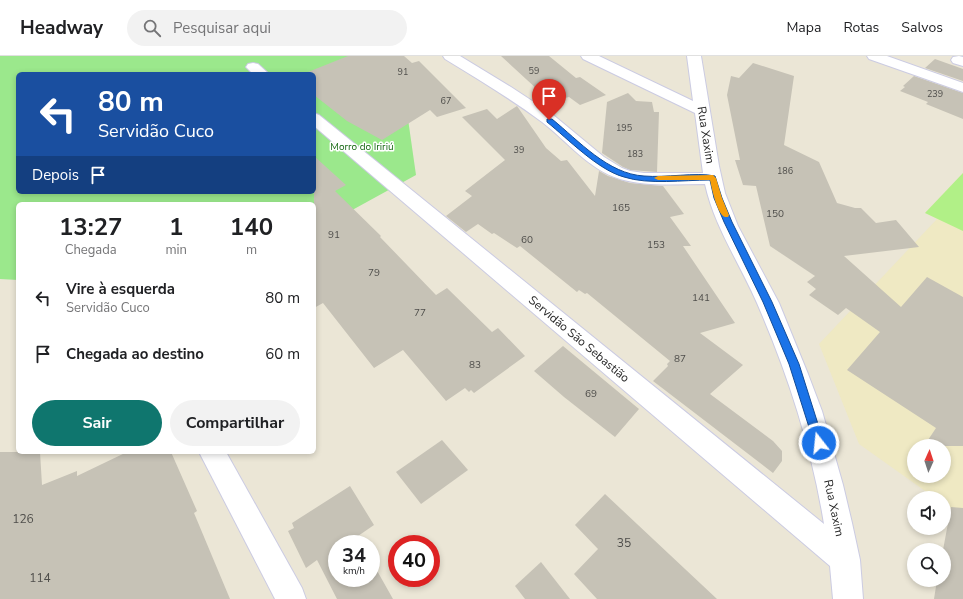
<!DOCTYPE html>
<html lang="pt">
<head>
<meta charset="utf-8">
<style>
	:root { --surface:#fff; --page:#f2f2f2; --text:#202124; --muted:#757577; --line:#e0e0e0; --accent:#0f766e }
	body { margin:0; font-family:"Nunito Sans",sans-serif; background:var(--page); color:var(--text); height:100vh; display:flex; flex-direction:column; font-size:15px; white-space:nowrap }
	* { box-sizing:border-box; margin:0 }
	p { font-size:13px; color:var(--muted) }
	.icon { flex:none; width:22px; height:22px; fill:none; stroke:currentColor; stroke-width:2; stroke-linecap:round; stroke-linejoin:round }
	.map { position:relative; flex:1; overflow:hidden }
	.panel { position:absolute; left:16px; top:146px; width:300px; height:252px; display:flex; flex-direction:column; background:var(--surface); border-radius:6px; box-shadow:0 2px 6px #0003 }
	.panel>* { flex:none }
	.guide { position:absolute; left:16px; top:16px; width:300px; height:122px; border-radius:6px; box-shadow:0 2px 6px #0003; background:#1a4fa0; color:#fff; overflow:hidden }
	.needle { width:26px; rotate:3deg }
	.controls { position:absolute; left:907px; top:383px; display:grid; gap:8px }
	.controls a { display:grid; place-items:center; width:44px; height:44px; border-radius:50%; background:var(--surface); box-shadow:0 2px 6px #0003; font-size:20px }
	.speed { position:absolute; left:328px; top:479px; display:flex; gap:8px; font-size:20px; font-weight:700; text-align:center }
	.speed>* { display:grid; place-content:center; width:52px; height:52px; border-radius:50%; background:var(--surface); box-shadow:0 2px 6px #0003; line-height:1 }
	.speed small { font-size:10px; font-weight:400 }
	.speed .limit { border:6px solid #d22; background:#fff; color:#111 }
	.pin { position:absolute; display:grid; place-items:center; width:34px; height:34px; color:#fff; margin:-41px -17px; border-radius:50% 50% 50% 0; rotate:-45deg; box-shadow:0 0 4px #0007 }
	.pin .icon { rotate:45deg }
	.me { position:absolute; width:44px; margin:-22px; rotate:344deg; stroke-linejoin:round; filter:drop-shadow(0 0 3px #0008) }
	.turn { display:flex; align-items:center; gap:14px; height:84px; padding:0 16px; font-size:18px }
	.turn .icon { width:52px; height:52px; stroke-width:2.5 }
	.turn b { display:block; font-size:28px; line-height:34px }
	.then { display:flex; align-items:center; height:38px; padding:0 16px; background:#0003; gap:8px; font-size:15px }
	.eta { display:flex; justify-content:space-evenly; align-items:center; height:68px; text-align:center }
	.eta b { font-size:24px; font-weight:700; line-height:28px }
	.action { display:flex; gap:8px; margin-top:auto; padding:8px 16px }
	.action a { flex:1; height:46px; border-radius:24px; background:var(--accent); color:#fff; font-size:16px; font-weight:700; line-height:46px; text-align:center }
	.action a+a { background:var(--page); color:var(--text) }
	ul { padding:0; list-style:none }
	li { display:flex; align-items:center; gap:12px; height:56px; padding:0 16px }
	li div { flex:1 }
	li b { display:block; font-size:15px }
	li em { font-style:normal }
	header { display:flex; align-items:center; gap:24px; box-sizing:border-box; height:56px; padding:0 20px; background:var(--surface); border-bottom:1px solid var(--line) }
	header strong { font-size:19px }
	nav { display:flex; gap:22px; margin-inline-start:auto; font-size:14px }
	.search { width:280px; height:36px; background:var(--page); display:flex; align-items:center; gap:10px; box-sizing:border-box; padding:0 14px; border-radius:22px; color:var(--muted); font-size:15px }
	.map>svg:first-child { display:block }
	.education { fill:#efe9c3; fill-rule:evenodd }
	.green { fill:#9be88c; fill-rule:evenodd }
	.pitch { fill:#b1f087 }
	.building { fill:#c6c2b6 }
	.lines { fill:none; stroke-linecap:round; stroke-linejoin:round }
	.minor-casing { stroke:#cbcbe2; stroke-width:2 }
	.minor { fill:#fff; fill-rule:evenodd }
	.route { fill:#1a73e8; stroke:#114b97 }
	.slow { fill:#f59e0b }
	.labels { text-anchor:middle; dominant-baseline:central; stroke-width:3; stroke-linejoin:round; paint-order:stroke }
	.far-number-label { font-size:9px; fill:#4f4e4b }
	.far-park-label { font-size:10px; fill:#156713; stroke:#fff }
	.number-label { font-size:10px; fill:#4f4e4b }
	.street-label { font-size:12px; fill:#272727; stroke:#fff }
	.near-number-label { font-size:12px; fill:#4f4e4b }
</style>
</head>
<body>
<header>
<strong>Headway</strong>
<div class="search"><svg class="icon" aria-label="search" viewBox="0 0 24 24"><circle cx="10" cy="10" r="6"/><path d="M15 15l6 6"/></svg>Pesquisar aqui</div>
<nav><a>Mapa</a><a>Rotas</a><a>Salvos</a></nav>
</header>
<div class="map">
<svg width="963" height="543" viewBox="0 0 963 543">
	<rect width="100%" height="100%" fill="#ebe6d6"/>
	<!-- education -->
	<path class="education" d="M963,117V462L944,448V442H935L859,388L819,288L937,163L925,157ZM914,390H944V420H914Z"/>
	<!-- green -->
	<path class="green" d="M0,0H399L416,119L314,175V148H18V224L0,223ZM18,18H314V136H18Z"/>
	<!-- pitch -->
	<polygon class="pitch" points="963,117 963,175 925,157"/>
	<!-- building -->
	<g class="building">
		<polygon points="348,0 404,0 412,7 419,5 466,52 437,61 430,54 382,84 347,65 314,39 314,18 303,18"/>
		<polygon points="501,0 549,0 576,22 580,21 606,39 580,49 569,41 561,43 559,42 551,46"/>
		<polygon points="935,3 963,13 963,25 925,12"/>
		<polygon points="753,7 794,20 784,89 819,106 837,147 855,152 861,152 876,167 896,164 919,191 844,200 901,251 927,221 963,241 963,390 924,390 936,372 847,314 880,276 846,252 838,259 809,239 816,233 807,226 815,220 770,190 756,130 743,129 735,104 740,104 727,39 731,20 739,22"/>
		<polygon points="914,20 963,37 963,63 926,48 928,46 900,35 905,31 903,30"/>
		<polygon points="628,37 636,45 652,46 654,56 659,56 657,116 630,114 623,111 602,97 607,46"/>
		<polygon points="517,50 546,92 561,105 567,104 595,140 599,115 608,120 630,127 663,130 684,158 670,161 691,190 683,190 735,267 700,277 743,309 710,338 773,385 782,395 782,405 773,417 653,325 668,310 667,308 670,305 587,237 585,238 579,234 577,236 520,190 517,192 494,177 492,178 478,168 466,176 446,160 472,140 465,135 505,104 462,61 487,53 497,63"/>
		<polygon points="314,100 346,129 335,135 381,180 380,181 436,239 447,232 492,276 498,272 525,300 474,337 471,334 469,336 465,332 446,345 403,294 374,312 323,247 314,252"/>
		<polygon points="563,290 639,353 615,381 564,341 534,315"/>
		<polygon points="442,384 468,414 421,448 396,416"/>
		<polygon points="0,396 40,396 42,429 77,415 77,420 127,396 171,396 197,455 194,457 230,543 0,543"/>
		<polygon points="350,430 374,469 358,480 362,488 337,488 337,522 371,522 371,504 393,543 337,543 317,504 306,512 288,475 294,472 292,467"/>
		<polygon points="605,438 717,543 597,543 574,518 598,493 575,469"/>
		<polygon points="951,451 963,452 963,543 934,543 937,524 944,524 943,494"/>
		<polygon points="541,506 570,543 525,543 515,530"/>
	</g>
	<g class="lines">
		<!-- minor casing -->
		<g class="minor-casing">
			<g id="minor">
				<path d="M443,0H460L511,31L552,58L604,101L622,112L630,115L644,117H703L695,57L583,3L581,0H599L693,45L687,0H701L719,110L725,137L738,170L779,247L808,318L822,355L843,429L852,467L860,504L863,543H833L830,510L314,70V57L319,59L824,468C812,393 788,318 757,247C740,208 714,170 705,128C677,128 648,131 620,123C589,114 567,85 542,66C511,43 478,23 445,3Z"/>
				<polygon points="867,0 887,0 963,27 963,36 869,3"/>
				<polygon points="959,0 963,1 963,10 953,7 951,4 953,1"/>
				<polygon points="253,7 258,8 269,18 253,18 246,11 248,8"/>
				<polygon points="199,396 226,396 302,532 306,543 275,543"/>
			</g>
		</g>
		<!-- minor -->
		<use href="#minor" class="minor"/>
	</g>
	<!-- route -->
	<path class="route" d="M547,63H552C579,85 608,118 644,120C665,122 696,116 715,120L722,142L732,166L772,246L799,308L824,387L823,391L819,392L815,391L814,387L789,308L763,246L724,166L714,142L710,124C683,124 649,129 624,121C598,114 568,83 547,66Z"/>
	<!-- slow -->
	<path class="slow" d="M713,119L716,122L722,142L729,159L728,161H725C717,158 712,133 710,124H658L654,122L658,120Z"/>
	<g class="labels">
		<!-- far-number labels -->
		<g class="far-number-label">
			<text x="534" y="15">59</text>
			<text x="403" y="16">91</text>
			<text x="935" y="38">239</text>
			<text x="446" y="45">67</text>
			<text x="624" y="72">195</text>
			<text x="519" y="94">39</text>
			<text x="635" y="98">183</text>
			<text x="785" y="115">186</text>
		</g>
		<!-- far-park labels -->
		<g class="far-park-label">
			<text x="362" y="91">Morro do Iririú</text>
		</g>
		<!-- number labels -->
		<g class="number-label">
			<text x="621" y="152">165</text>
			<text x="775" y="158">150</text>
			<text x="334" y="179">91</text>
			<text x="527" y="184">60</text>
			<text x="656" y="189">153</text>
			<text x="374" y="217">79</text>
			<text x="701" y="242">141</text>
			<text x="420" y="257">77</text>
			<text x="680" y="303">87</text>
			<text x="475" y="309">83</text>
			<text x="591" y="338">69</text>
		</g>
		<!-- street labels -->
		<g class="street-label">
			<text transform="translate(706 79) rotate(81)">Rua Xaxim</text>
			<text transform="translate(579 283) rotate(40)">Servidão São Sebastião</text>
			<text transform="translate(834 452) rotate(78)">Rua Xaxim</text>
		</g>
		<!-- near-number labels -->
		<g class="near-number-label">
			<text x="23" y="463">126</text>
			<text x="624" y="487">35</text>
			<text x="40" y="522">114</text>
		</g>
	</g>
</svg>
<div class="controls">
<a><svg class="needle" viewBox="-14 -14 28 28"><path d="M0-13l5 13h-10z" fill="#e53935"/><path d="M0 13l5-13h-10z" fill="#757577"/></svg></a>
<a><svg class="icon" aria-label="sound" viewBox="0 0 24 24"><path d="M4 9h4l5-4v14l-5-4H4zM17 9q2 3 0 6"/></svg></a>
<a><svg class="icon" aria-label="search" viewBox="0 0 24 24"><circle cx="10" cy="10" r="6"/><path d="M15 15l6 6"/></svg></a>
</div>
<div class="speed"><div>34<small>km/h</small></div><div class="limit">40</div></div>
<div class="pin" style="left:549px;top:64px;background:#d93025"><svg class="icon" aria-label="arrive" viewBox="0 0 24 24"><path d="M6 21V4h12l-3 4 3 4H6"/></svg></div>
<svg class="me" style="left:819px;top:387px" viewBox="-20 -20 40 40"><circle r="17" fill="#1a73e8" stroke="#fff" stroke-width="3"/><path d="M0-11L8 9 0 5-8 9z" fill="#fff"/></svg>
<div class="guide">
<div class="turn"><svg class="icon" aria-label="left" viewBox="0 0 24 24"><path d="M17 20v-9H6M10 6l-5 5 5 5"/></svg><div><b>80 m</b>Servidão Cuco</div></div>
<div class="then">Depois<svg class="icon" aria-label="arrive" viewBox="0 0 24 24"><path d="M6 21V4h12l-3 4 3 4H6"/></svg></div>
</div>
<section class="panel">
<div class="eta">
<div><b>13:27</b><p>Chegada</p></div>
<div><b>1</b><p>min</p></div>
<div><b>140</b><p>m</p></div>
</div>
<ul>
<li><svg class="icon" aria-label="left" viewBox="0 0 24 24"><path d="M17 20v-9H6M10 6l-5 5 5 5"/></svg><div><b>Vire à esquerda</b><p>Servidão Cuco</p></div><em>80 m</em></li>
<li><svg class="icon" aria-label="arrive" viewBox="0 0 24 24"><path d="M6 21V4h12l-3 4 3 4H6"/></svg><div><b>Chegada ao destino</b></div><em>60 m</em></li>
</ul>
<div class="action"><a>Sair</a><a>Compartilhar</a></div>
</section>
</div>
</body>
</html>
